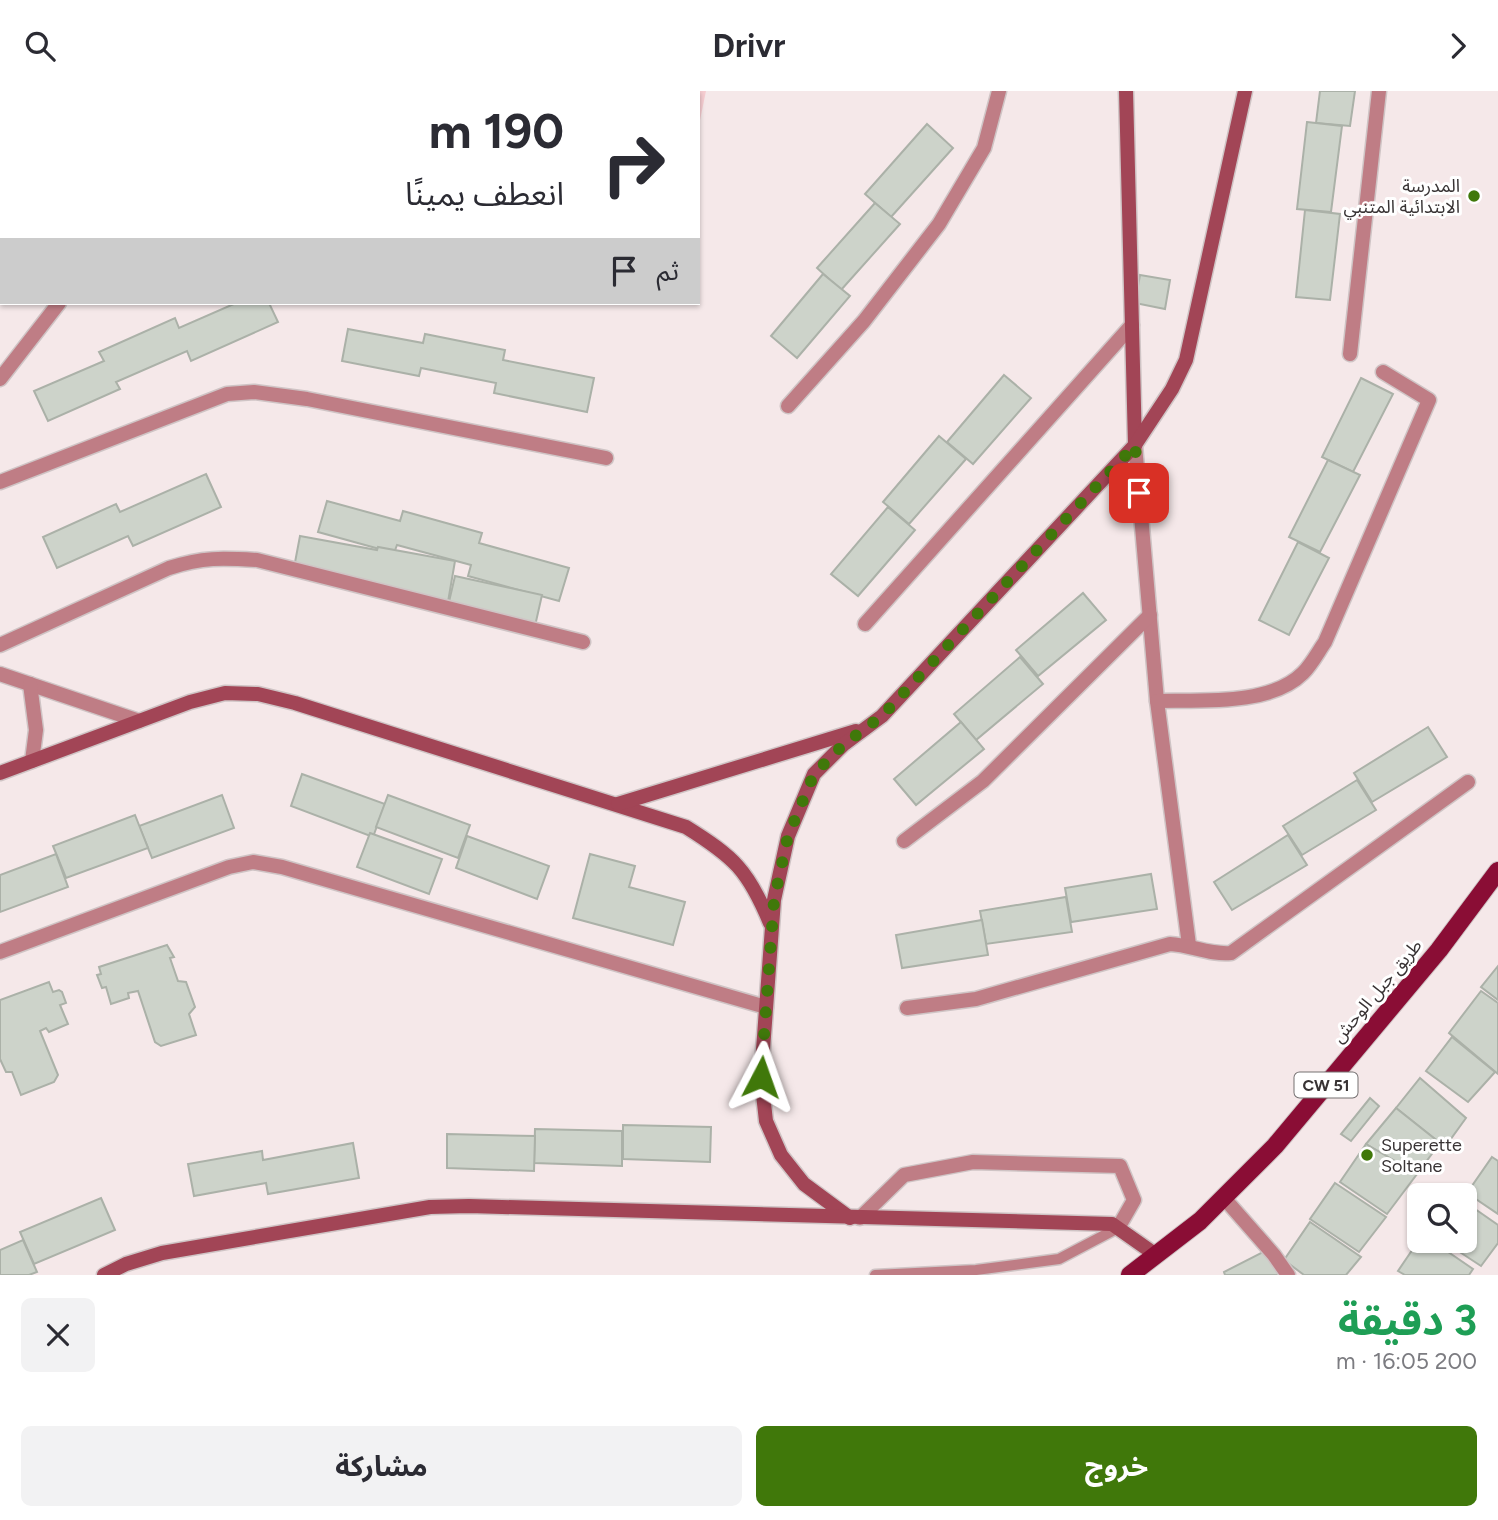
<!DOCTYPE html>
<html lang="ar">
<head>
<meta charset="utf-8">
<style>
	:root { --surface:#fff; --page:#f2f2f3; --text:#2b2b33; --muted:#7c7c81; --accent:#40780a }
	body { margin:0; font-family:Figtree,"Noto Sans Arabic",sans-serif; background:var(--page); color:var(--text); direction:rtl; height:100vh; display:flex; flex-direction:column; font-size:26px; white-space:nowrap }
	* { box-sizing:border-box; margin:0 }
	p { font-size:23px; color:var(--muted) }
	.icon { flex:none; width:38px; height:38px; fill:none; stroke:currentColor; stroke-width:2; stroke-linecap:round; stroke-linejoin:round }
	.map { position:relative; height:1184px; overflow:hidden; direction:ltr }
	.panel { display:flex; flex-direction:column; background:var(--surface); flex:1 }
	.panel>* { flex:none }
	.hud { position:absolute; left:0px; top:0px; width:700px; height:214px; box-shadow:0 2px 5px #0004; direction:rtl; background:#fff; color:var(--text); overflow:hidden }
	.buttons { position:absolute; left:1407px; top:1092px; display:grid; gap:14px }
	.buttons a { display:grid; place-items:center; width:70px; height:70px; border-radius:10px; background:var(--surface); box-shadow:0 2px 5px #0004; font-size:35px }
	.pin { position:absolute; display:grid; place-items:center; width:60px; height:60px; color:#fff; margin:-30px; border-radius:14px; box-shadow:0 4px 10px #0006 }
	.me { position:absolute; width:77px; margin:-38px; rotate:4deg; stroke-linejoin:round; filter:drop-shadow(0 0 5px #0008) }
	.turn { display:flex; align-items:center; gap:24px; height:147px; padding:0 21px; font-size:32px }
	.turn .icon { width:91px; height:91px; stroke-width:2.5 }
	.turn b { display:block; font-size:49px; line-height:60px }
	.then { display:flex; align-items:center; height:66px; padding:0 21px; background:#0003; gap:14px; font-size:26px }
	.round { display:grid; place-items:center; flex:none; width:74px; height:74px; border-radius:10px; background:var(--page) }
	.headline { display:flex; align-items:center; justify-content:space-between; height:119px; padding:0 21px }
	h1 { font-size:42px; font-weight:700; line-height:52px; color:#1e9e55 }
	.button { display:flex; gap:14px; margin-top:auto; padding:14px 21px }
	.button a { flex:1; height:80px; border-radius:10px; background:var(--accent); color:#fff; font-size:28px; font-weight:700; line-height:80px; text-align:center }
	.button a+a { background:var(--page); color:var(--text) }
	header { display:flex; justify-content:space-between; align-items:center; height:91px; padding:0 21px; background:var(--surface); font-size:32px; font-weight:700 }
	.map>svg:first-child { display:block }
	.green { fill:#f6cdd1 }
	.building { fill:#cdd3ca; stroke:#abb1a8; stroke-width:2 }
	.lines { fill:none; stroke-linecap:round; stroke-linejoin:round }
	.lane-casing { stroke:#cfc4c5; stroke-width:13 }
	.street-casing { stroke:#cfc4c5; stroke-width:17 }
	.secondary-casing { stroke:#cfc4c5; stroke-width:17 }
	.primary-casing { stroke:#cfc4c5; stroke-width:20 }
	.lane { stroke:#bf7d85; stroke-width:10 }
	.street { stroke:#bf7d85; stroke-width:14 }
	.secondary { stroke:#a24556; stroke-width:14 }
	.primary { stroke:#8a0d35; stroke-width:18 }
	.route { stroke:#40780a; stroke-width:12; stroke-dasharray:0 21.6 }
	.poi-dot { fill:#40780a; stroke:#fff; stroke-width:2.5 }
	.labels { text-anchor:middle; dominant-baseline:central; stroke-width:6; stroke-linejoin:round; paint-order:stroke }
	.shield { fill:#fff; stroke:#747071; stroke-width:2 }
	.shield-label { font-size:16px; font-weight:bold; fill:#383334 }
	.poi-label { font-size:18px; fill:#383334; stroke:#fff; text-anchor:end }
	.street-label { font-size:18px; fill:#383334; stroke:#fff }
</style>
</head>
<body>
<header><svg class="icon" aria-label="forward" viewBox="0 0 24 24"><path d="M9 5l7 7-7 7"/></svg>Drivr<svg class="icon" aria-label="search" viewBox="0 0 24 24"><circle cx="10" cy="10" r="6"/><path d="M15 15l6 6"/></svg></header>
<div class="map">
<svg width="1498" height="1184" viewBox="0 0 1498 1184">
	<rect width="100%" height="100%" fill="#f5e8e9"/>
	<!-- green -->
	<polygon class="green" points="295,0 706,0 698,39 698,2 294,2"/>
	<!-- building -->
	<g class="building">
		<polygon points="1320,0 1355,0 1350,35 1316,32"/>
		<polygon points="1307,31 1342,35 1331,121 1297,118"/>
		<polygon points="927,33 953,57 891,126 865,103"/>
		<polygon points="875,112 900,133 841,199 817,177"/>
		<polygon points="1305,119 1340,123 1330,209 1296,206"/>
		<polygon points="823,183 850,205 797,267 771,245"/>
		<polygon points="1140,184 1170,189 1165,218 1135,212"/>
		<polygon points="236,212 269,212 278,231 191,270 187,260 116,291 120,298 48,330 34,300 104,270 99,261 175,227 179,237"/>
		<polygon points="348,238 423,252 425,243 505,259 503,269 594,287 587,321 494,302 496,292 421,277 419,285 342,270"/>
		<polygon points="1004,284 1031,307 973,373 947,351"/>
		<polygon points="1361,287 1393,303 1353,381 1322,366"/>
		<polygon points="939,345 966,368 909,433 883,411"/>
		<polygon points="1328,369 1360,384 1320,461 1289,446"/>
		<polygon points="206,383 221,416 133,455 128,445 57,477 43,446 116,413 120,421"/>
		<polygon points="327,410 400,430 403,420 482,442 479,452 569,477 559,510 468,485 471,474 397,454 394,462 318,441"/>
		<polygon points="888,416 915,439 858,505 831,483"/>
		<polygon points="300,445 377,459 378,456 455,470 448,511 293,482"/>
		<polygon points="1298,451 1329,467 1289,544 1259,529"/>
		<polygon points="455,485 542,504 535,535 448,515"/>
		<polygon points="1083,502 1106,529 1038,585 1016,559"/>
		<polygon points="1020,566 1043,593 976,649 954,623"/>
		<polygon points="961,631 984,658 916,714 894,688"/>
		<polygon points="1428,636 1447,666 1372,711 1354,682"/>
		<polygon points="302,683 385,713 373,746 291,715"/>
		<polygon points="1357,689 1376,719 1302,764 1283,735"/>
		<polygon points="222,704 234,737 152,767 139,735"/>
		<polygon points="388,704 470,734 458,767 376,736"/>
		<polygon points="135,724 148,757 66,787 53,755"/>
		<polygon points="370,742 442,768 429,803 357,776"/>
		<polygon points="1288,744 1307,774 1232,819 1214,791"/>
		<polygon points="467,745 549,775 537,808 456,777"/>
		<polygon points="56,763 68,796 0,821 0,784"/>
		<polygon points="590,763 635,775 629,796 685,811 673,854 573,827"/>
		<polygon points="1151,783 1157,818 1071,831 1065,797"/>
		<polygon points="1066,806 1072,841 986,853 980,820"/>
		<polygon points="982,829 988,864 902,877 896,844"/>
		<polygon points="167,854 174,866 170,867 178,890 186,891 195,916 189,923 196,944 161,955 155,951 138,900 128,902 129,907 111,913 106,896 102,897 97,884 101,883 99,876"/>
		<polygon points="1498,875 1498,909 1481,896"/>
		<polygon points="49,891 53,901 59,899 62,901 66,912 60,914 68,933 49,941 46,937 40,940 58,984 54,991 21,1004 12,981 6,981 0,968 0,909"/>
		<polygon points="1481,900 1498,912 1498,983 1449,942"/>
		<polygon points="1452,946 1495,981 1468,1011 1426,980"/>
		<polygon points="1420,987 1466,1027 1445,1056 1396,1017"/>
		<polygon points="1370,1007 1379,1015 1351,1050 1341,1043"/>
		<polygon points="1396,1017 1440,1052 1417,1083 1366,1053"/>
		<polygon points="623,1034 711,1036 710,1071 623,1068"/>
		<polygon points="535,1038 622,1040 622,1075 534,1072"/>
		<polygon points="447,1043 535,1045 534,1080 447,1077"/>
		<polygon points="353,1052 359,1087 268,1103 266,1092 194,1105 188,1073 262,1060 263,1069"/>
		<polygon points="1366,1053 1417,1083 1387,1123 1340,1091"/>
		<polygon points="1492,1066 1498,1070 1498,1123 1467,1102"/>
		<polygon points="1335,1092 1386,1126 1359,1161 1310,1128"/>
		<polygon points="101,1107 115,1139 34,1173 20,1141"/>
		<polygon points="1465,1111 1498,1134 1498,1152 1481,1175 1443,1150 1465,1150"/>
		<polygon points="1310,1131 1361,1166 1346,1184 1304,1184 1284,1169"/>
		<polygon points="23,1149 37,1181 29,1184 0,1184 0,1159"/>
		<polygon points="1419,1149 1432,1150 1473,1178 1469,1184 1405,1184 1398,1180"/>
		<polygon points="1265,1160 1281,1184 1225,1184 1224,1181"/>
	</g>
	<g class="lines">
		<!-- lane casing -->
		<g class="lane-casing">
			<polyline id="lane" points="875,1184 976,1179 1059,1168 1118,1137"/>
		</g>
		<!-- street casing -->
		<g class="street-casing">
			<g id="street">
				<polyline points="189,2 189,0"/>
				<polyline points="0,153 2,152"/>
				<polyline points="1350,263 1379,0"/>
				<polyline points="0,288 59,212"/>
				<polyline points="788,315 864,230 939,133 984,57 999,0"/>
				<polyline points="1135,354 1157,610 1189,854"/>
				<polyline points="0,391 227,303 254,301 307,308 606,367"/>
				<polyline points="865,533 1132,234"/>
				<path d="M0,554L169,477C203,466 222,467 257,469L583,551"/>
				<polyline points="0,583 139,630"/>
				<polyline points="30,593 36,639 32,670"/>
				<path d="M1157,610C1201,609 1270,615 1303,582C1312,573 1318,561 1325,551L1429,309L1383,281"/>
				<polyline points="904,750 983,690 1150,524"/>
				<polyline points="0,861 229,776 253,771 282,776 766,916"/>
				<path d="M907,917L976,908L1170,853C1191,854 1210,864 1231,862L1468,691"/>
				<polyline points="1224,1107 1274,1164 1288,1184"/>
				<polyline points="860,1127 904,1084 973,1071 1120,1075 1134,1109 1118,1137"/>
			</g>
		</g>
		<!-- secondary casing -->
		<g class="secondary-casing">
			<g id="secondary">
				<polyline points="1126,0 1135,354"/>
				<path d="M0,682L190,611L225,602L258,603L295,612L686,736C734,766 748,779 770,832"/>
				<polyline points="618,713 856,640"/>
				<polyline points="850,1127 804,1093 781,1064 766,1030 761,986 774,809 788,745 814,683 843,654 882,625 1135,354 1172,298 1186,269 1245,0"/>
				<polyline points="104,1184 126,1173 162,1162 430,1116 469,1115 1112,1133 1156,1164"/>
			</g>
		</g>
		<!-- primary casing -->
		<g class="primary-casing">
			<polyline id="primary" points="1130,1184 1200,1130 1275,1055 1439,859 1498,780"/>
		</g>
		<!-- lane -->
		<use href="#lane" class="lane"/>
		<!-- street -->
		<use href="#street" class="street"/>
		<!-- secondary -->
		<use href="#secondary" class="secondary"/>
		<!-- primary -->
		<use href="#primary" class="primary"/>
	</g>
	<g class="lines">
		<!-- route -->
		<polyline class="route" points="761,986 774,809 788,745 814,683 843,654 882,625 1135,354 1139,402"/>
	</g>
	<!-- markers -->
	<g class="poi-dot">
		<circle cx="1474" cy="105" r="7"/>
		<circle cx="1367" cy="1064" r="7"/>
	</g>
	<g class="labels">
		<!-- shield labels -->
		<rect class="shield" x="1294.5" y="981.5" width="63" height="25" rx="5"/>
		<g class="shield-label">
			<text x="1326" y="994">CW 51</text>
		</g>
		<!-- poi labels -->
		<g class="poi-label">
			<text x="1460" y="95">المدرسة<tspan x="1460" dy="21">الابتدائية المتنبي</tspan></text>
			<text x="1381" y="1054" text-anchor="start">Superette<tspan x="1381" dy="21">Soltane</tspan></text>
		</g>
		<!-- street labels -->
		<g class="street-label">
			<text transform="translate(1377 900) rotate(-50)">طريق جبل الوحش</text>
		</g>
	</g>
</svg>
<div class="buttons">
<a><svg class="icon" aria-label="search" viewBox="0 0 24 24"><circle cx="10" cy="10" r="6"/><path d="M15 15l6 6"/></svg></a>
</div>
<div class="pin" style="left:1139px;top:402px;background:#d93025"><svg class="icon" aria-label="arrive" viewBox="0 0 24 24"><path d="M6 21V4h12l-3 4 3 4H6"/></svg></div>
<svg class="me" style="left:761px;top:986px" viewBox="-20 -20 40 40"><path d="M0-17L14 15 0 8-14 15z" fill="#40780a" stroke="#fff" stroke-width="4"/></svg>
<div class="hud">
<div class="turn"><svg class="icon" aria-label="right" viewBox="0 0 24 24"><path d="M7 20v-9h11M14 6l5 5-5 5"/></svg><div><b>190 m</b>انعطف يمينًا</div></div>
<div class="then">ثم<svg class="icon" aria-label="arrive" viewBox="0 0 24 24"><path d="M6 21V4h12l-3 4 3 4H6"/></svg></div>
</div>
</div>
<section class="panel">
<div class="headline"><div><h1>3 دقيقة</h1><p>200 m · 16:05</p></div><a class="round"><svg class="icon" aria-label="close" viewBox="0 0 24 24"><path d="M6 6l12 12M18 6L6 18"/></svg></a></div>
<div class="button"><a>خروج</a><a>مشاركة</a></div>
</section>
</body>
</html>
